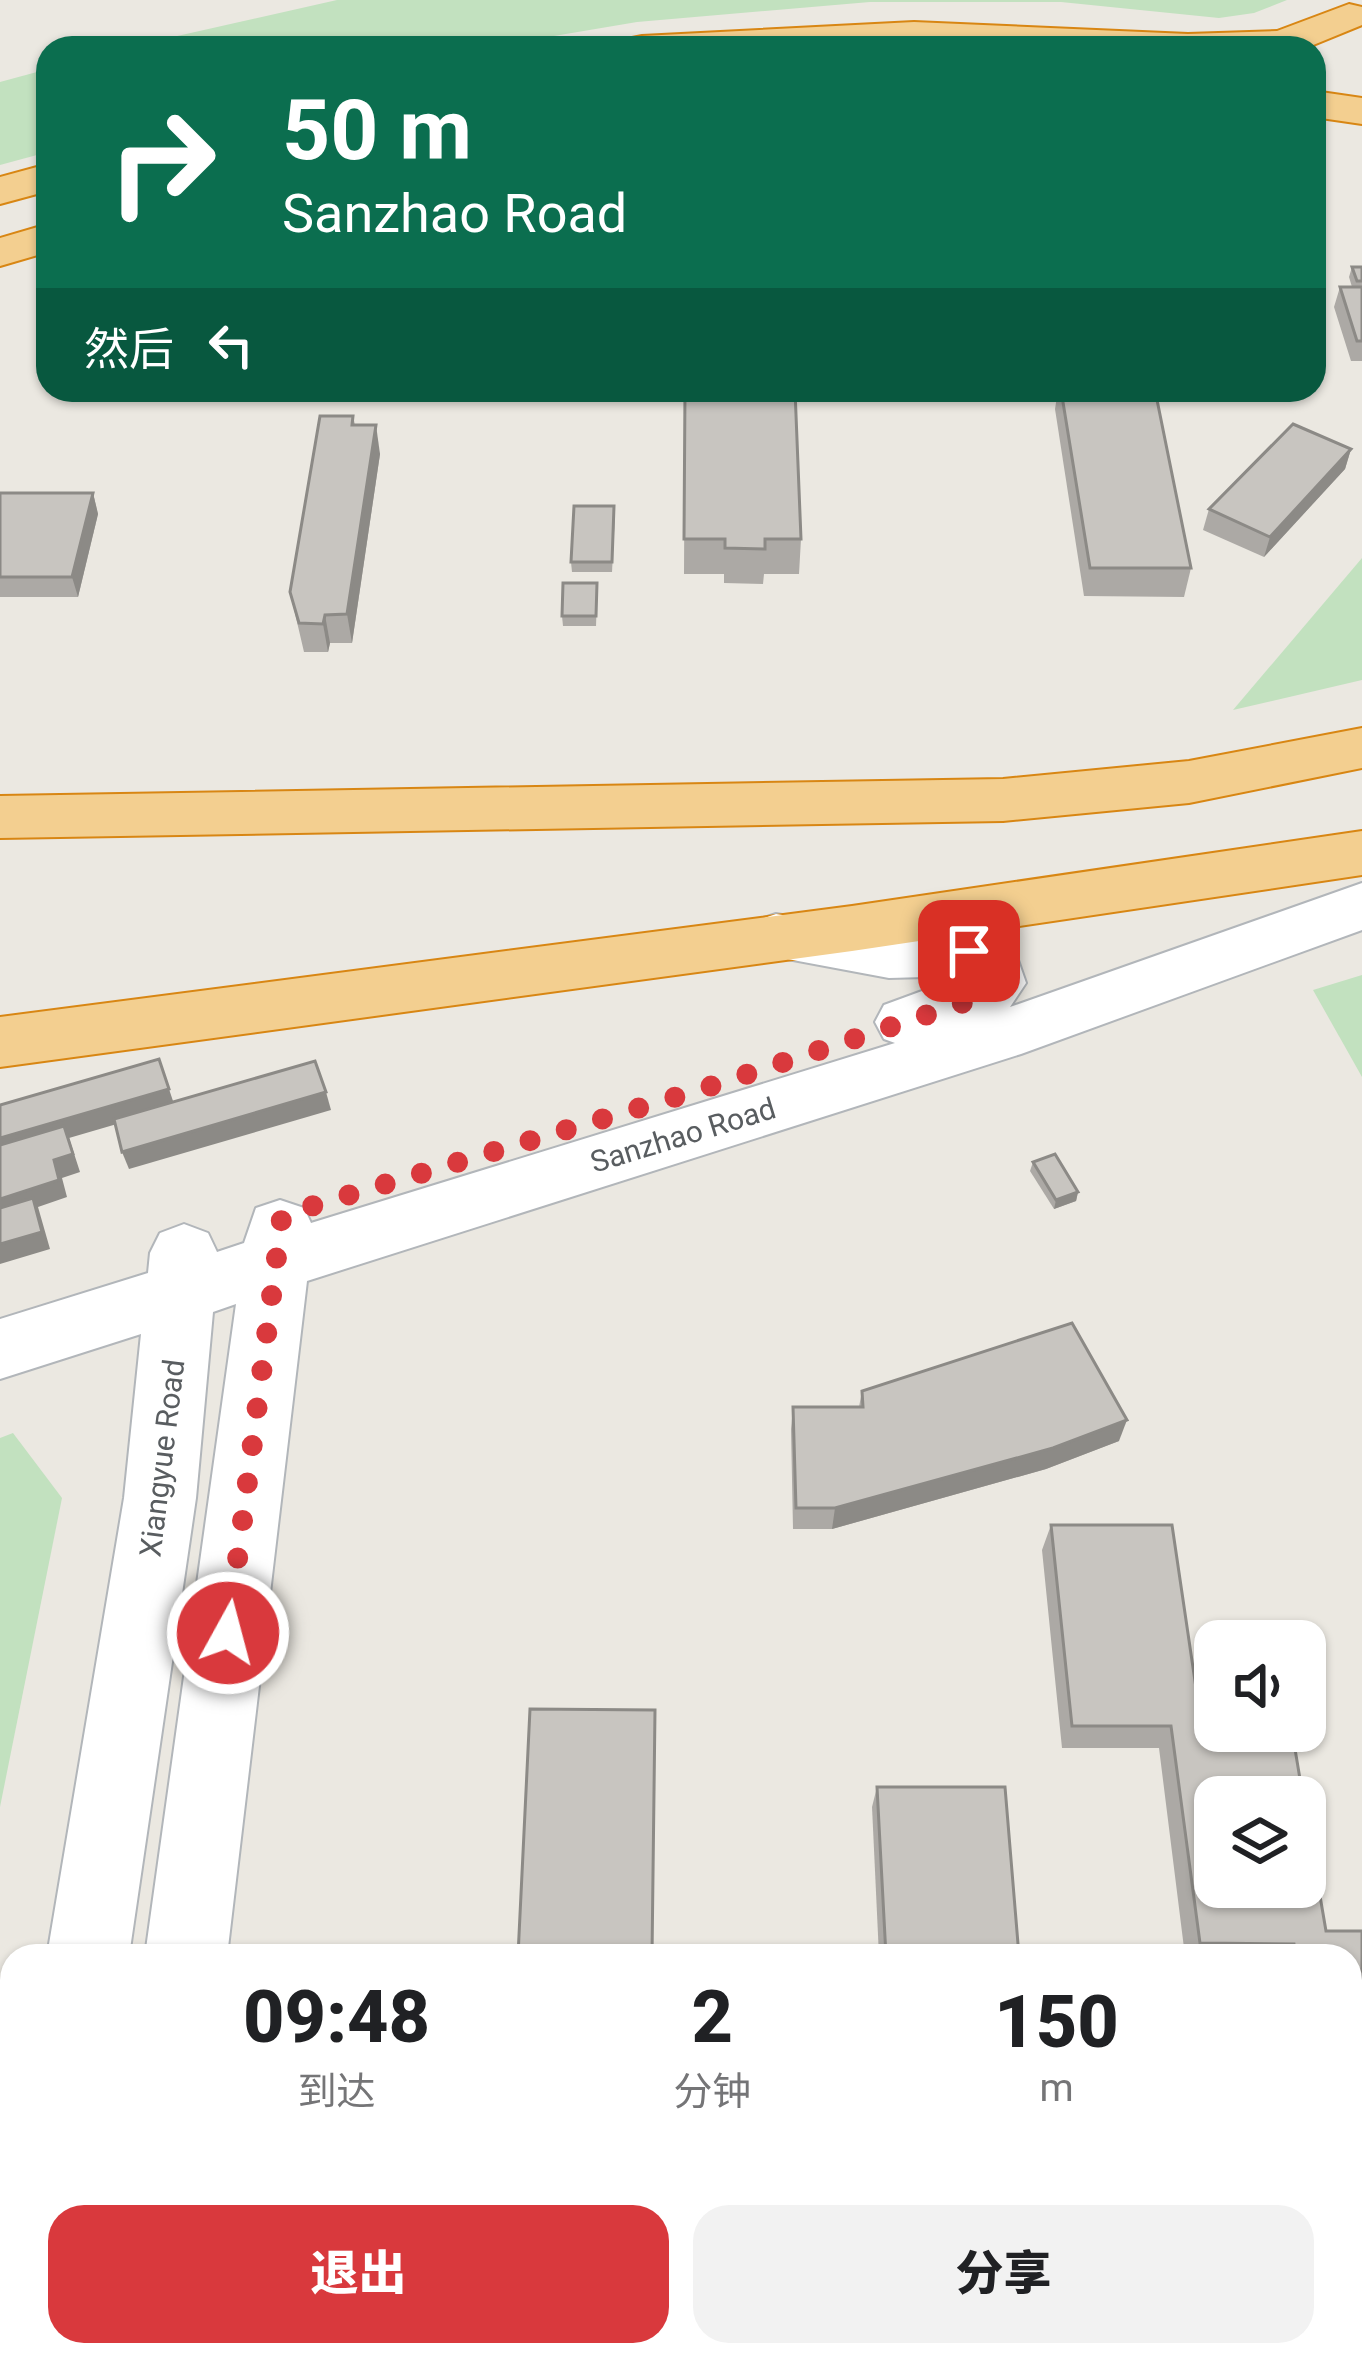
<!DOCTYPE html>
<html lang="zh">
<head>
<meta charset="utf-8">
<style>
	:root { --surface:#fff; --page:#f2f2f2; --text:#202124; --muted:#757577; --accent:#d9393d }
	body { margin:0; font-family:Roboto,"Noto Sans SC",sans-serif; background:var(--page); color:var(--text); height:100vh; display:flex; flex-direction:column; font-size:45px; white-space:nowrap }
	* { box-sizing:border-box; margin:0 }
	p { font-size:39px; color:var(--muted) }
	.icon { flex:none; width:66px; height:66px; fill:none; stroke:currentColor; stroke-width:2; stroke-linecap:round; stroke-linejoin:round }
	.map { position:relative; flex:1; overflow:hidden }
	.panel { position:absolute; left:0px; top:1944px; width:1362px; height:423px; display:flex; flex-direction:column; background:var(--surface); border-radius:36px 36px 0 0; box-shadow:0 3px 9px #0004 }
	.panel>* { flex:none }
	.hud { position:absolute; left:36px; top:36px; width:1290px; height:366px; border-radius:36px; box-shadow:0 3px 9px #0004; background:#0b6e4f; color:#fff; overflow:hidden }
	.tools { position:absolute; left:1194px; top:1620px; display:grid; gap:24px }
	.tools a { display:grid; place-items:center; width:132px; height:132px; border-radius:24px; background:var(--surface); box-shadow:0 3px 9px #0004; font-size:60px }
	.pin { position:absolute; display:grid; place-items:center; width:102px; height:102px; color:#fff; margin:-51px; border-radius:24px; box-shadow:0 6px 18px #0006 }
	.me { position:absolute; width:132px; margin:-66px; rotate:7deg; stroke-linejoin:round; filter:drop-shadow(0 0 9px #0008) }
	.turn { display:flex; align-items:center; gap:42px; height:252px; padding:0 48px; font-size:54px }
	.turn .icon { width:156px; height:156px; stroke-width:2.5 }
	.turn b { display:block; font-size:84px; line-height:102px }
	.then { display:flex; align-items:center; height:114px; padding:0 48px; background:#0003; gap:24px; font-size:45px }
	.eta { display:flex; justify-content:space-evenly; align-items:center; height:204px; text-align:center }
	.eta b { font-size:72px; font-weight:800; line-height:84px }
	.cta { display:flex; gap:24px; margin-top:auto; padding:24px 48px }
	.cta a { flex:1; height:138px; border-radius:36px; background:var(--accent); color:#fff; font-size:48px; font-weight:800; line-height:138px; text-align:center }
	.cta a+a { background:var(--page); color:var(--text) }
	.map>svg:first-child { display:block }
	.green { fill:#c2e1bf }
	.lines { fill:none; stroke-linecap:round; stroke-linejoin:round }
	.secondary-casing { stroke:#b2b6ba; stroke-width:4 }
	.highway-casing { stroke:#d88613; stroke-width:4 }
	.secondary { fill:#fff; fill-rule:evenodd }
	.highway { fill:#f3cf90; fill-rule:evenodd }
	.wall { fill:#aca9a5 }
	.shaded-wall { fill:#8c8a86 }
	.building { fill:#c8c5c0; stroke:#8c8a86; stroke-width:3 }
	.route { stroke:#d9393d; stroke-width:21; stroke-dasharray:0 37.8 }
	.labels { text-anchor:middle; dominant-baseline:central; stroke-width:10; stroke-linejoin:round; paint-order:stroke }
	.street-label { font-size:30px; fill:#595d60; stroke:#fff }
</style>
</head>
<body>
<div class="map">
<svg width="1362" height="2365" viewBox="0 0 1362 2365">
	<rect width="100%" height="100%" fill="#ebe8e1"/>
	<!-- green -->
	<g class="green">
		<polygon points="337,0 1287,0 1254,13 1219,18 1061,2 870,2 637,22 483,48 124,48"/>
		<polygon points="48,69 48,152 0,165 0,82"/>
		<polygon points="1362,558 1362,680 1233,710"/>
		<polygon points="1362,975 1362,1077 1313,990"/>
		<polygon points="13,1433 62,1498 0,1807 0,1438"/>
	</g>
	<g class="lines">
		<!-- secondary casing -->
		<g class="secondary-casing">
			<g id="secondary">
				<polygon points="1362,883 1362,930 1021,1054 307,1281 227,1956 145,1956 236,1304 213,1312 196,1498 129,1956 47,1956 124,1498 141,1334 0,1379 0,1319 148,1273 150,1253 160,1233 184,1224 208,1233 217,1252 244,1243 256,1208 280,1200 304,1208 311,1223 895,1043 884,1039 875,1022 884,1005 963,976 889,978 755,953 746,937 755,921 776,914 889,932 969,928 1013,946 1026,983 1010,1007"/>
				<polygon points="12,2315 12,2355 71,2355 69,2365 0,2365 0,2320"/>
				<polygon points="88,2355 180,2355 179,2365 87,2365"/>
			</g>
		</g>
		<!-- highway casing -->
		<g class="highway-casing">
			<g id="highway">
				<polygon points="1349,4 1362,7 1362,25 1306,48 621,48 627,39 642,36 914,22 1188,34 1277,31"/>
				<polygon points="1314,91 1362,98 1362,124 1314,117"/>
				<polygon points="48,164 48,191 0,204 0,177"/>
				<polygon points="48,224 48,252 0,266 0,238"/>
				<polygon points="1362,728 1362,768 1189,803 1003,821 0,838 0,796 1003,779 1189,761"/>
				<polygon points="1362,831 1362,875 852,951 0,1067 0,1017 852,906"/>
			</g>
		</g>
		<!-- secondary -->
		<use href="#secondary" class="secondary"/>
		<!-- highway -->
		<use href="#highway" class="highway"/>
	</g>
	<!-- wall -->
	<g class="wall">
		<polygon points="1352,267 1362,267 1362,361 1351,361 1334,307 1340,287 1352,287 1349,277"/>
		<polygon points="685,390 801,539 799,574 764,574 763,584 724,583 724,574 684,574"/>
		<polygon points="1058,390 1155,390 1191,568 1184,597 1084,596 1055,409"/>
		<polygon points="353,416 355,425 380,454 352,643 330,643 328,652 304,652 290,592"/>
		<polygon points="1351,449 1345,469 1264,557 1203,530 1209,509"/>
		<polygon points="0,493 93,493 98,514 78,597 0,597"/>
		<polygon points="615,516 612,572 572,572 571,562"/>
		<polygon points="597,594 596,626 563,626 562,616"/>
		<polygon points="1033,1162 1078,1192 1076,1201 1054,1209 1030,1171"/>
		<polygon points="862,1391 1119,1441 1046,1469 832,1529 793,1529 791,1429 793,1407 859,1407"/>
		<polygon points="1051,1525 1200,1715 1326,1931 1362,1931 1362,2194 1350,2194 1350,1956 1185,1956 1159,1748 1062,1748 1042,1550"/>
		<polygon points="877,1787 1019,1956 879,1956 872,1807"/>
		<rect x="899" y="2355" width="155" height="10"/>
	</g>
	<!-- shaded-wall -->
	<g class="shaded-wall">
		<polygon points="376,425 380,454 352,643 347,614"/>
		<polygon points="1351,449 1345,469 1264,557 1270,537"/>
		<polygon points="93,493 98,514 78,597 72,577"/>
		<polygon points="325,615 330,643 328,652 323,624"/>
		<polygon points="159,1059 175,1107 69,1138 80,1172 62,1178 67,1197 38,1207 50,1249 0,1264 0,1138"/>
		<polygon points="326,1092 331,1110 129,1169 122,1152"/>
		<polygon points="1078,1192 1076,1201 1054,1209 1056,1200"/>
		<polygon points="1127,1420 1119,1441 1046,1469 832,1529 835,1508"/>
	</g>
	<!-- building -->
	<g class="building">
		<polygon points="1352,267 1362,267 1362,281 1357,281"/>
		<polygon points="1340,287 1362,287 1362,341 1357,341"/>
		<polygon points="685,390 795,390 801,539 765,539 765,549 725,548 725,539 684,539"/>
		<polygon points="1061,390 1155,390 1191,568 1090,568"/>
		<polygon points="320,416 353,416 352,425 376,425 347,614 325,615 323,624 299,623 290,592"/>
		<polygon points="1293,424 1351,449 1270,537 1209,509"/>
		<polygon points="0,493 93,493 72,577 0,577"/>
		<polygon points="574,506 614,506 612,562 571,562"/>
		<polygon points="563,583 597,583 596,616 562,616"/>
		<polygon points="159,1059 169,1089 0,1138 0,1105"/>
		<polygon points="315,1061 326,1092 122,1152 114,1119"/>
		<polygon points="64,1126 73,1154 54,1160 59,1180 0,1199 0,1145"/>
		<polygon points="1055,1154 1078,1192 1056,1200 1033,1162"/>
		<polygon points="33,1198 42,1232 0,1244 0,1208"/>
		<polygon points="1072,1323 1127,1420 1053,1448 835,1508 796,1508 793,1407 863,1407 862,1391"/>
		<polygon points="1051,1525 1172,1525 1200,1715 1215,1715 1215,1731 1292,1731 1303,1797 1215,1797 1215,1887 1305,1887 1305,1808 1326,1931 1362,1931 1362,2183 1350,2183 1350,1956 1296,1956 1294,1944 1200,1943 1171,1726 1072,1726"/>
		<polygon points="530,1709 655,1710 652,1956 518,1956"/>
		<polygon points="877,1787 1005,1787 1019,1956 886,1956"/>
		<polygon points="498,2355 646,2355 646,2365 497,2365"/>
		<rect x="906" y="2355" width="148" height="10"/>
	</g>
	<g class="lines">
		<!-- route -->
		<polyline class="route" points="228,1633 282,1215 699,1090 981,997 995,983 991,963 969,951"/>
	</g>
	<g class="labels">
		<!-- street labels -->
		<g class="street-label">
			<text transform="translate(683 1135) rotate(-17)">Sanzhao Road</text>
			<text transform="translate(162 1458) rotate(-83)">Xiangyue Road</text>
		</g>
	</g>
</svg>
<div class="tools">
<a><svg class="icon" aria-label="sound" viewBox="0 0 24 24"><path d="M4 9h4l5-4v14l-5-4H4zM17 9q2 3 0 6"/></svg></a>
<a><svg class="icon" aria-label="layers" viewBox="0 0 24 24"><path d="M12 4l9 5-9 5-9-5zM3 14l9 5 9-5"/></svg></a>
</div>
<div class="pin" style="left:969px;top:951px;background:#d93025"><svg class="icon" aria-label="arrive" viewBox="0 0 24 24"><path d="M6 21V4h12l-3 4 3 4H6"/></svg></div>
<svg class="me" style="left:228px;top:1633px" viewBox="-20 -20 40 40"><circle r="17" fill="#d9393d" stroke="#fff" stroke-width="3"/><path d="M0-11L8 9 0 5-8 9z" fill="#fff"/></svg>
<div class="hud">
<div class="turn"><svg class="icon" aria-label="right" viewBox="0 0 24 24"><path d="M7 20v-9h11M14 6l5 5-5 5"/></svg><div><b>50 m</b>Sanzhao Road</div></div>
<div class="then">然后<svg class="icon" aria-label="left" viewBox="0 0 24 24"><path d="M17 20v-9H6M10 6l-5 5 5 5"/></svg></div>
</div>
<section class="panel">
<div class="eta">
<div><b>09:48</b><p>到达</p></div>
<div><b>2</b><p>分钟</p></div>
<div><b>150</b><p>m</p></div>
</div>
<div class="cta"><a>退出</a><a>分享</a></div>
</section>
</div>
</body>
</html>
